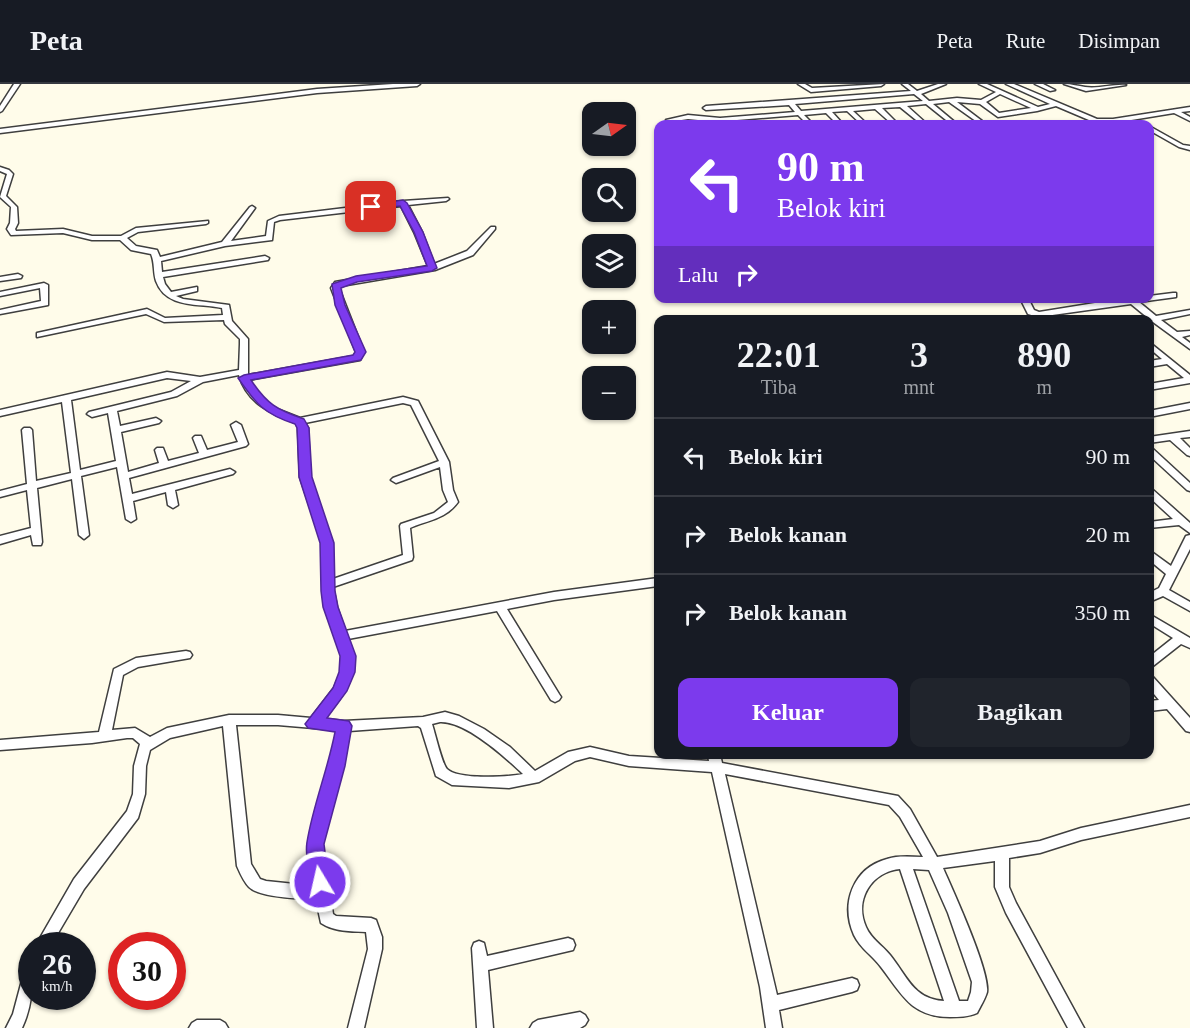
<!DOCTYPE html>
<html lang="id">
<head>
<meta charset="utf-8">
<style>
	:root { --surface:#171b24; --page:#20242c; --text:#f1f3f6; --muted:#9ea1a6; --line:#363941; --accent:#7c3aed }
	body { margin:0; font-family:Georgia,serif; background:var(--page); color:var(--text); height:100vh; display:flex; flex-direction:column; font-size:22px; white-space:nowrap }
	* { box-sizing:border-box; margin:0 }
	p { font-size:20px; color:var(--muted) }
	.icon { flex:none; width:33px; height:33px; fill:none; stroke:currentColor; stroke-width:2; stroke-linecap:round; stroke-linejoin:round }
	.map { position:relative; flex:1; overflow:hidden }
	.side { position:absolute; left:654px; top:231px; width:500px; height:444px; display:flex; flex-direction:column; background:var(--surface); border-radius:12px; box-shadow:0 2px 4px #0004 }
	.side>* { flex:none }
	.guide { position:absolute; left:654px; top:36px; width:500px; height:183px; border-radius:12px; box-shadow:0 2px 4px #0004; background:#7c3aed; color:#fff; overflow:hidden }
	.needle { width:39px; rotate:76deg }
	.controls { position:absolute; left:582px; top:18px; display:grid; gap:12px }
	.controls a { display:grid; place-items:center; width:54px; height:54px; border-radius:12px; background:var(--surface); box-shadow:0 2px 4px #0004; font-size:30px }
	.speed { position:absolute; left:18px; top:848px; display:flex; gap:12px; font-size:30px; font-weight:700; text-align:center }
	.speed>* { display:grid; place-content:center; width:78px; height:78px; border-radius:50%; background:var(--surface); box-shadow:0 2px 4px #0004; line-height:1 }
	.speed small { font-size:15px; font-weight:400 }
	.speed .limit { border:9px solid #d22; background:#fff; color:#111 }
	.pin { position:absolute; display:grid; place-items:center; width:51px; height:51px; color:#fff; margin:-26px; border-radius:12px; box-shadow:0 3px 9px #0006 }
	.me { position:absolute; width:66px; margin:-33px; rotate:351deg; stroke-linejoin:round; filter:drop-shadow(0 0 4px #0008) }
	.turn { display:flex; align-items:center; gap:21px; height:126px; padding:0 24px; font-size:27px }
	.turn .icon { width:78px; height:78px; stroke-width:2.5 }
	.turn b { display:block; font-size:42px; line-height:51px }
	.then { display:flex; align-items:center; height:57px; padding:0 24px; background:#0003; gap:12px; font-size:22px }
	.eta { display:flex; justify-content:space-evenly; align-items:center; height:102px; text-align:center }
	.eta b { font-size:36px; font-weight:800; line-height:42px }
	.action { display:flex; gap:12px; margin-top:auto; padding:12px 24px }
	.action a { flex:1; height:69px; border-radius:12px; background:var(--accent); color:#fff; font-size:24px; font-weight:800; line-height:69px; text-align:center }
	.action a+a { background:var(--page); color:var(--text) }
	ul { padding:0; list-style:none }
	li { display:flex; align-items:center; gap:18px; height:78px; padding:0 24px; border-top:2px solid var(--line) }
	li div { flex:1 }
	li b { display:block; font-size:22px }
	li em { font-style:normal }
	header { display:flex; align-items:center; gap:36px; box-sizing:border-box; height:84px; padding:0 30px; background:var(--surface); border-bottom:2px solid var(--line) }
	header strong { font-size:28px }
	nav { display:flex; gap:33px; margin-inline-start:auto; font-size:21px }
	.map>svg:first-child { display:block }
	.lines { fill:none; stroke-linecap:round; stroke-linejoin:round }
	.street-casing { stroke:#3f3f3f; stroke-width:3 }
	.street { fill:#fff; fill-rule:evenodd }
	.route { fill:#7c3aed; stroke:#51269a; stroke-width:1.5 }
</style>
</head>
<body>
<header>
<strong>Peta</strong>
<nav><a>Peta</a><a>Rute</a><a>Disimpan</a></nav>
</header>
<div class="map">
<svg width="1190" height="944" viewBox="0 0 1190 944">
	<rect width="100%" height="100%" fill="#fffcea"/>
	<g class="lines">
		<!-- street casing -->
		<g class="street-casing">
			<g id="street">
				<polygon points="14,0 20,0 2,27 0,28 0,22"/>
				<polygon points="393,0 420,0 417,2 317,9 0,49 0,45 317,5"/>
				<polygon points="798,0 805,0 812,4 884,0 881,2 811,8"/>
				<path d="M902,0H908L917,7L938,0H946L921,10L929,17L957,14L981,16L996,8L979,0H987L1038,23L1050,20L1006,0H1014L1097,35H1113L1190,23V27L1181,28L1190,33V37L1174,29L1113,39H1096L1056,22L1037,27L998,33L980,20L957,18L986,40H980L949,18L933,20L957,40H951L926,20L907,22L927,40H921L900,23L882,24L898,40H892L875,25L853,27L867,40H861L847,27L832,28L843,40H837L826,29L804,31L813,40H807L798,31L725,37L728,40H722L718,38L688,35L669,38L666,36L688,31L720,34L795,28L789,21L706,26L703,24L706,22L911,7ZM914,10L923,17L801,27L795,20ZM1000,10L1031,24L999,29L986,18Z"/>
				<polygon points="1035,0 1043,0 1055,6 1050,7"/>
				<path d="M1064,0C1072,0 1078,2 1085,3C1098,5 1113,0 1126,1L1086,7Z"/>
				<polygon points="1149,42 1183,61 1190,62 1190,66 1179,63 1149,46"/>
				<path d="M0,83L9,86L13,90L6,112L17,123L18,139L15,145L16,147L63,145L92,152H121L136,144L208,137V139L206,140L138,148L127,154L136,162L157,166L160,173L222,158L250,123L252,122L255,124L231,157L266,152L268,137L279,132L403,117L448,114L449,115L446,117L408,121L422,148L434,180L467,167L491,143H495V145L473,171L435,186L341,202L339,204L364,268L360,276L249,296L256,308L262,315L277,325L300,334L403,313L418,317L449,378L453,406L458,418C446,435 428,436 410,444L413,473L412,476L333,503L337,523L345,547L554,508L658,494V502L554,516L507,525L559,610L561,613L559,616L555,618L551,616L497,527L348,555C361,592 346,607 324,635L344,637L423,633L445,628L459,632L484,645L510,663L535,687L568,668L590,663L629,672L709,677L708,670H720L722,679L898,712L910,725L937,773L1040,757L1081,744L1190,721V733L1081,756L1040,769L1009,774V803L1016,819L1084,944H1068L1006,829L995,803V777L943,784C953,807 990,887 987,908C985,915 980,923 977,929C969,933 959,933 950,933C911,933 902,910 881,883C872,871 860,864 854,851C840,820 853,784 887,775C899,771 911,773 923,773L900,733L889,721L725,690L777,911L852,894L857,896L859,901L857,906L852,908L779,926L782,944H766L760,903L712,688L629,682L590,673L575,677L539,698L509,704L452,701L436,692L421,644L418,642L349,647L343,682L322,760L333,830L336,832L371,834L376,836L382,853V865L364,944H348L368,865L366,848C350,847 335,848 321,839L316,816C301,814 260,814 249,803C244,798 240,789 237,782L223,642L170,654L150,666L146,682L145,710L138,734L84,805L51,861H36L74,795L127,727L133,710L134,682L140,660L133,654H127L92,659L0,666V656L99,648L114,585L136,574L186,567L190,568L192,571L190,574L138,583L123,591L112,646L135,644L150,653L167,644L229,631H278L311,634L334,604L341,588L342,572L325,523L323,507L322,459L300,393L298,344L296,339C271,330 247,319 239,291L203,298L177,312L117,327L120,342L156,334L161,337L159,339L121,348L128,388L159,379L155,366L157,364H163L168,377L199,369L193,354L195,352H201L207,366L238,358L231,341L236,338L241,341L248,360L246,362L129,394L132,410L230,385L235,388L233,390L175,406L178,421L173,424L168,421L166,408L133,417L136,435L131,438L126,435L117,383L81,392L89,451L84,455L79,451L72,395L37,404L42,458L41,461H33L31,451L0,460V452L31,444L27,406L0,413V407L27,400L22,346L24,344H30L32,346L36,397L71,389L62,318L0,332V326L167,288L200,293L239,286L240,260V255L225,240L224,236L164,238L146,230L37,253V249L147,225L165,234L223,231L222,224C199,219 166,225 156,197C153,188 155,179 151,170L131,166L120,156H92L63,149L11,151L7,145L10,139L11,123L0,113L7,90L0,87ZM401,122L414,148L428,182L335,198L331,204L356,268L354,272L248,291V255L232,237L229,221L183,215L176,212L197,207V203L171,208L165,200L163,193L268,176L269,174L265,172L162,188L161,177L225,162L272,156L274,138L280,136ZM167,294L191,297L171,308L89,328L87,330L92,333L108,329L116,377L80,386L71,316ZM403,319L411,321L439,377L393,394L391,396L396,399L440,383L443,406L448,418L434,429L401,440L400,442L403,471L333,495L332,459L310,393L308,344L305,339ZM440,638C466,637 505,673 523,690C508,693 458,696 447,685C442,680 435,649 432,640ZM236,641H278L337,646L331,682L308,760L314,802L266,797L260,795L251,780ZM900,785L944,917C913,915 907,892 890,871C882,861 871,855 866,843C854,816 871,788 900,785ZM913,785L929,786L948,829L972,898L971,908L968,917H959Z"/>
				<polygon points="18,190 22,192 21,194 0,197 0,193"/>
				<polygon points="44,199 48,201 48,221 0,230 0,226 41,217 40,204 0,212 0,208"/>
				<polygon points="1173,209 1176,209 1176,213 1139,218 1156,232 1190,226 1190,230 1161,236 1177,248 1190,247 1190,251 1182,253 1190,259 1190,265 1153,238 1149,238 1149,236 1145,236 1148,234 1131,220 1038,233 1028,230 1020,214 1028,214 1034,226 1039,228 1126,214 1149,214 1149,212"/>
				<polygon points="1149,258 1190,291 1190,299 1149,306 1149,300 1184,294 1167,280 1149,283 1149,277 1162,275 1149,264"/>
				<polygon points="1190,319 1190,325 1149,333 1149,327"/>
				<polygon points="1190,347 1190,353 1180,354 1190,364 1190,372 1187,371 1170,356 1149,359 1149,353"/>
				<polygon points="1149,363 1152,364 1190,399 1190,407 1187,406 1149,371"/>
				<polygon points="1149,404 1152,405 1190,439 1190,449 1179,441 1149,444 1149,438 1173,435 1149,413"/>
				<polygon points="1190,451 1190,465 1169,506 1190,518 1190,527 1163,512 1149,518 1149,509 1159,504 1166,490 1149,476 1149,466 1171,482 1186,452"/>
				<polygon points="1149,530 1190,554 1190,564 1181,560 1153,582 1149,584 1149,573 1173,554 1149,539"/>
				<polygon points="1149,591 1153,593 1190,634 1190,648 1186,647 1167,625 1149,627 1149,617 1159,616 1149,604"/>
				<polygon points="568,854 573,856 575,861 573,866 488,886 493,944 477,944 472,864 474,859 479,857 484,859 487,872"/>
				<path d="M32,878C32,904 33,920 22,944H6L13,930L25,885L27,880Z"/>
				<polygon points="580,928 585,931 588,936 585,941 580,944 530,944 533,939 538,936"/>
				<polygon points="197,936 220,936 225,939 228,944 189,944 192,939"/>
			</g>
		</g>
		<!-- street -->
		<use href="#street" class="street"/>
	</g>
	<!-- route -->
	<path class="route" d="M403,116L407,119L423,148L437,184L432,187L357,198L341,204L345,221L366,268L361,276L251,296C267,320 277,326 304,335L309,344L312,393L334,459L335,507L338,523L356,572L355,588L347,607L327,634L349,637L352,642L345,682L324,760L329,798L327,804L320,806L314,804C309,792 305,770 307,758C313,721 328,685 335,648L308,644L305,640L333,604L339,588L340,572L323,523L321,507L320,459L299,393L297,344L295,340C264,330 256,320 238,294L244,291L353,271L355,268L335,221L332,200L356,192L427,182L414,148L400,122L371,126L366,123L371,120Z"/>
</svg>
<div class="controls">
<a><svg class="needle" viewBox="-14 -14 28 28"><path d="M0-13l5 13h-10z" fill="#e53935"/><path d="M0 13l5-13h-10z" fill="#9ea1a6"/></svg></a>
<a><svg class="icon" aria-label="search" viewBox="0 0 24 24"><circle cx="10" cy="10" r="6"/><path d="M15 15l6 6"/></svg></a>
<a><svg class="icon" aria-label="layers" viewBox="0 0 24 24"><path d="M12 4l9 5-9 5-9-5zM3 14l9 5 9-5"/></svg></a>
<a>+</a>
<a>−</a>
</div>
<div class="speed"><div>26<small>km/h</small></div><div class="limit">30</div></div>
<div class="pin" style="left:371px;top:123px;background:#d93025"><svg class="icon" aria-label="arrive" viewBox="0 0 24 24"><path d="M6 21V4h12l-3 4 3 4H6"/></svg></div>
<svg class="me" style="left:320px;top:798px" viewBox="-20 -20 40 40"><circle r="17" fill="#7c3aed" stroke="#fff" stroke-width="3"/><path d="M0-11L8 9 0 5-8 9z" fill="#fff"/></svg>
<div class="guide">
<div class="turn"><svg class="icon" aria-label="left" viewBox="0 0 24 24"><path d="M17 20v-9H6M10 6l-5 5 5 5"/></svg><div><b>90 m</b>Belok kiri</div></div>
<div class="then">Lalu<svg class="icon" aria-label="right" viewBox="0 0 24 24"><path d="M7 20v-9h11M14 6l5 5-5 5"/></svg></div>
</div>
<section class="side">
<div class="eta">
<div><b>22:01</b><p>Tiba</p></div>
<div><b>3</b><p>mnt</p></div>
<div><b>890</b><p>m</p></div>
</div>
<ul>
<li><svg class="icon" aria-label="left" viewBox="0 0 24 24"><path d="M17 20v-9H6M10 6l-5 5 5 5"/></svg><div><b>Belok kiri</b></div><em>90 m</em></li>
<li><svg class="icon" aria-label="right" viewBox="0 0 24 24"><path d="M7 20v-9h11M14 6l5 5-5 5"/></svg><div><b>Belok kanan</b></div><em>20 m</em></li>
<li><svg class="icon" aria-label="right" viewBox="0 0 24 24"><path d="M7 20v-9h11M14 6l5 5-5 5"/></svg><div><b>Belok kanan</b></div><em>350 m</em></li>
</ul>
<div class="action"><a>Keluar</a><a>Bagikan</a></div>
</section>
</div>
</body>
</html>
